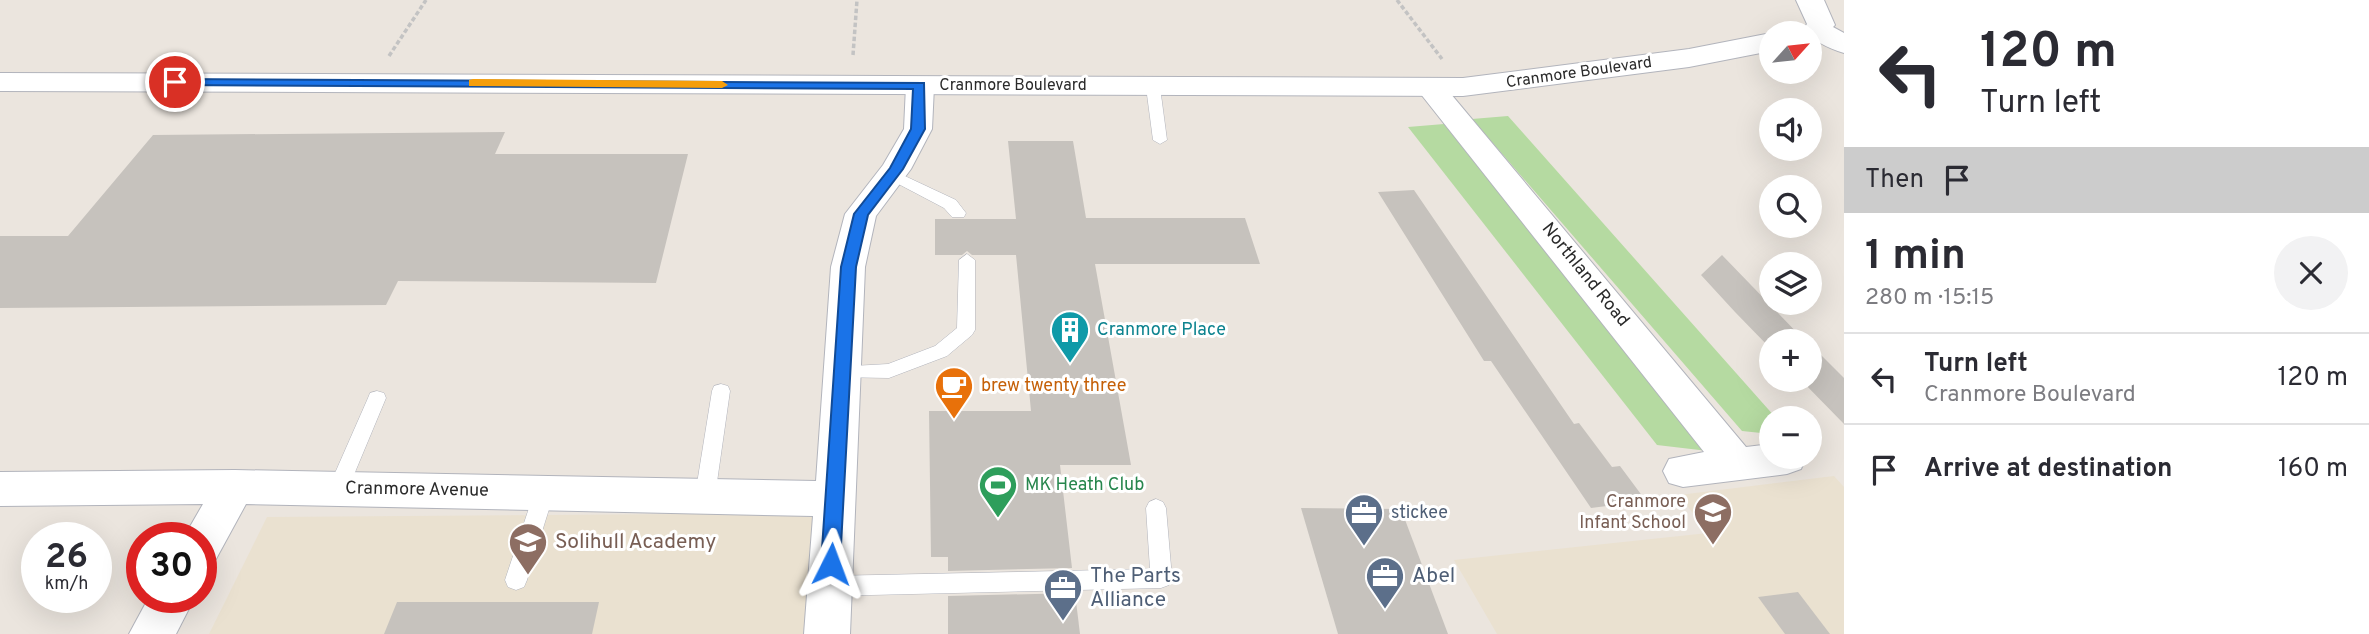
<!DOCTYPE html>
<html lang="en">
<head>
<meta charset="utf-8">
<style>
	:root { --surface:#fff; --page:#f2f2f3; --text:#2b2b33; --muted:#7c7c81; --line:#e1e1e2 }
	body { margin:0; font-family:Overpass,sans-serif; background:var(--page); color:var(--text); height:100vh; display:flex; flex-direction:column; font-size:26px; white-space:nowrap }
	* { box-sizing:border-box; margin:0 }
	p { font-size:23px; color:var(--muted) }
	.icon { flex:none; width:38px; height:38px; fill:none; stroke:currentColor; stroke-width:2; stroke-linecap:round; stroke-linejoin:round }
	.map { position:relative; flex:1; overflow:hidden }
	.drawer { display:flex; flex-direction:column; background:var(--surface); width:525px }
	.drawer>* { flex:none }
	.top-card { background:#fff; color:var(--text); overflow:hidden }
	.needle { width:46px; rotate:63deg }
	.buttons { position:absolute; left:1759px; top:21px; display:grid; gap:14px }
	.buttons a { display:grid; place-items:center; width:63px; height:63px; border-radius:50%; background:var(--surface); box-shadow:0 7px 28px #0002; font-size:35px }
	.speed { position:absolute; left:21px; top:522px; display:flex; gap:14px; font-size:35px; font-weight:700; text-align:center }
	.speed>* { display:grid; place-content:center; width:91px; height:91px; border-radius:50%; background:var(--surface); box-shadow:0 7px 28px #0002; line-height:1 }
	.speed small { font-size:18px; font-weight:400 }
	.speed .limit { border:10px solid #d22; background:#fff; color:#111 }
	.pin { position:absolute; display:grid; place-items:center; width:60px; height:60px; color:#fff; margin:-30px; border:4px solid #fff; border-radius:50%; box-shadow:0 2px 7px #0007 }
	.me { position:absolute; width:77px; margin:-38px; rotate:3deg; stroke-linejoin:round; filter:drop-shadow(0 0 5px #0008) }
	.turn { display:flex; align-items:center; gap:24px; height:147px; padding:0 21px; font-size:32px }
	.turn .icon { width:91px; height:91px; stroke-width:2.5 }
	.turn b { display:block; font-size:49px; line-height:60px }
	.then { display:flex; align-items:center; height:66px; padding:0 21px; background:#0003; gap:14px; font-size:26px }
	.round { display:grid; place-items:center; flex:none; width:74px; height:74px; border-radius:37px; background:var(--page) }
	.headline { display:flex; align-items:center; justify-content:space-between; height:119px; padding:0 21px }
	h1 { font-size:42px; font-weight:700; line-height:52px }
	ul { padding:0; list-style:none }
	li { display:flex; align-items:center; gap:21px; height:91px; padding:0 21px; border-top:2px solid var(--line) }
	li div { flex:1 }
	li b { display:block; font-size:26px }
	li em { font-style:normal }
	main { display:flex; flex:1; min-height:0 }
	.map>svg:first-child { display:block }
	.education { fill:#eae1d0 }
	.green { fill:#b5daa1 }
	.building { fill:#c6c2bd }
	.lines { fill:none; stroke-linecap:round; stroke-linejoin:round }
	.service-casing { stroke:#b2b4bc; stroke-width:1 }
	.minor-casing { stroke:#b2b4bc; stroke-width:2 }
	.tertiary-casing { stroke:#b2b4bc; stroke-width:2 }
	.path { stroke:#c3c3c3; stroke-width:3.5; stroke-dasharray:4.5 2.5; stroke-linecap:butt }
	.service { fill:#fff; fill-rule:evenodd }
	.minor { fill:#fff; fill-rule:evenodd }
	.tertiary { fill:#fff; fill-rule:evenodd }
	.route { fill:#1a73e8; stroke:#114b97; stroke-width:2 }
	.slow { fill:#f59e0b }
	.labels { text-anchor:middle; dominant-baseline:central; stroke-width:6; stroke-linejoin:round; paint-order:stroke }
	.far-street-label { font-size:16px; fill:#2a2a2a; stroke:#fff }
	.street-label { font-size:18px; fill:#2a2a2a; stroke:#fff }
	.culture-label { font-size:18px; fill:#0d838f; stroke:#fff; text-anchor:start }
	.food-label { font-size:18px; fill:#c56008; stroke:#fff; text-anchor:start }
	.leisure-label { font-size:18px; fill:#27864d; stroke:#fff; text-anchor:start }
	.education-label { font-size:18px; fill:#785e54; stroke:#fff; text-anchor:end }
	.service-label { font-size:18px; fill:#4e5e75; stroke:#fff; text-anchor:start }
	.near-education-label { font-size:21px; fill:#785e54; stroke:#fff; text-anchor:start }
	.near-service-label { font-size:21px; fill:#4e5e75; stroke:#fff; text-anchor:start }
</style>
</head>
<body>
<main>
<div class="map">
<svg width="1844" height="634" viewBox="0 0 1844 634">
	<rect width="100%" height="100%" fill="#ebe5de"/>
	<!-- education -->
	<g class="education">
		<polygon points="1834,476 1844,487 1844,634 1497,634 1454,560 1708,533 1679,495"/>
		<polygon points="822,513 814,634 209,634 267,517"/>
	</g>
	<!-- green -->
	<g class="green">
		<polygon points="1508,116 1776,418 1771,418 1771,434 1742,431 1472,119"/>
		<polygon points="1444,124 1708,451 1657,445 1408,127"/>
	</g>
	<!-- building -->
	<g class="building">
		<polygon points="505,132 495,154 688,154 656,283 398,281 386,305 0,308 0,236 68,236 153,135"/>
		<polygon points="1008,141 1073,141 1086,218 1245,218 1260,264 1095,264 1131,465 1060,465 1072,568 948,571 948,557 931,557 929,411 1031,411 1016,255 972,255 967,251 962,255 935,255 935,219 1016,219"/>
		<polygon points="1414,190 1574,424 1579,423 1612,467 1620,466 1646,501 1591,508 1491,361 1484,361 1378,192"/>
		<polygon points="1722,255 1805,341 1771,341 1771,349 1735,312 1701,275"/>
		<polygon points="1810,344 1844,378 1844,424 1801,380 1810,380"/>
		<polygon points="1301,508 1401,509 1448,634 1338,634"/>
		<polygon points="1798,592 1830,634 1785,634 1758,597"/>
		<polygon points="1075,593 1080,634 948,634 948,596"/>
		<polygon points="397,602 599,602 592,634 384,634"/>
	</g>
	<g class="lines">
		<!-- service casing -->
		<g class="service-casing">
			<g id="service">
				<polygon points="1153,83 1160,87 1167,140 1160,144 1153,140 1146,87"/>
				<polygon points="892,170 956,200 966,213 964,217 952,217 944,208 887,178 884,175 887,172"/>
				<polygon points="967,254 975,260 975,330 972,335 947,356 889,378 835,377 833,372 835,367 888,364 935,346 957,328 959,260"/>
				<polygon points="721,384 728,386 730,391 715,496 712,502 705,505 698,502 695,496 712,391 714,386"/>
				<polygon points="377,391 384,393 386,398 348,489 345,495 338,497 331,495 328,489 368,398 370,393"/>
				<polygon points="544,484 551,487 554,493 527,580 524,587 516,590 508,587 505,580 534,493 537,487"/>
				<polygon points="1156,499 1163,502 1166,508 1172,578 1169,585 1161,588 829,596 821,593 818,586 821,579 829,576 1150,569 1146,508 1149,502"/>
			</g>
		</g>
		<!-- minor casing -->
		<g class="minor-casing">
			<g id="minor">
				<polygon points="920,78 930,80 934,86 932,129 911,169 876,216 865,267 850,634 804,634 813,516 246,504 216,559 201,564 201,537 184,537 203,504 0,506 0,472 235,470 816,481 831,267 845,214 883,165 904,129 906,86 910,80"/>
				<polygon points="1430,79 1440,81 1746,447 1771,444 1771,457 1806,457 1801,469 1787,474 1683,487 1669,483 1663,471 1669,459 1704,452 1420,93 1416,87 1420,81"/>
				<polygon points="149,597 195,597 176,634 129,634"/>
			</g>
		</g>
		<!-- tertiary casing -->
		<g class="tertiary-casing">
			<g id="tertiary">
				<path d="M1796,0H1824L1835,25L1833,27L1844,33V53C1827,48 1813,41 1804,28L1807,24Z"/>
				<polygon points="1771,33 1771,51 1689,67 1463,96 0,91 0,73 1463,78 1689,49"/>
			</g>
		</g>
		<!-- path -->
		<g class="path">
			<polyline points="1397,0 1442,59"/>
			<polyline points="853,55 857,0"/>
			<polyline points="389,56 426,0"/>
		</g>
		<!-- service -->
		<use href="#service" class="service"/>
		<!-- minor -->
		<use href="#minor" class="minor"/>
		<!-- tertiary -->
		<use href="#tertiary" class="tertiary"/>
	</g>
	<!-- route -->
	<polygon class="route" points="175,79 924,83 925,129 903,169 868,215 856,267 840,564 837,570 831,573 824,570 821,564 841,267 854,214 890,168 911,129 913,89 171,85 171,80"/>
	<!-- slow -->
	<polygon class="slow" points="473,79 722,81 728,85 722,88 469,86 469,80"/>
	<!-- icons -->
	<defs>
		<g id="building-pin" transform="scale(2.0125)"><path d="M0 17L-7.5 6A9.5 9.5 0 1 1 7.5 6Z" fill="#0f9aa8" stroke="#fff"/><path d="M-4-6H4V6H1V3H-1V6H-4ZM-2.5-4.3h1.7v1.8h-1.7ZM.8-4.3h1.7v1.8H.8ZM-2.5-1h1.7V.8h-1.7ZM.8-1h1.7V.8H.8Z" fill="#fff"/></g>
		<g id="cafe-pin" transform="scale(2.0125)"><path d="M0 17L-7.5 6A9.5 9.5 0 1 1 7.5 6Z" fill="#e8710a" stroke="#fff"/><path d="M-5.5-4.5H6V0H3Q3 3.5 0 3.5H-2.5Q-5.5 3.5-5.5 0ZM3-3.2v2h1.7v-2ZM-6 4.5H4V6H-6Z" fill="#fff"/></g>
		<g id="stadium-pin" transform="scale(2.0125)"><path d="M0 17L-7.5 6A9.5 9.5 0 1 1 7.5 6Z" fill="#2e9e5b" stroke="#fff"/><path d="M0-5a6.5 5 0 1 0 0 10a6.5 5 0 1 0 0-10ZM-3.5-1.8h7v3.6h-7Z" fill="#fff"/></g>
		<g id="school-pin" transform="scale(2.0125)"><path d="M0 17L-7.5 6A9.5 9.5 0 1 1 7.5 6Z" fill="#8d6e63" stroke="#fff"/><path d="M0-5L7-2L0 1L-7-2ZM-4 1L0 2.5L4 1V4Q0 6-4 4Z" fill="#fff"/></g>
		<g id="office-pin" transform="scale(2.0125)"><path d="M0 17L-7.5 6A9.5 9.5 0 1 1 7.5 6Z" fill="#5c6f8a" stroke="#fff"/><path d="M-6-3h4V-5.5h4V-3h4V5H-6ZM-1-4.5V-3h2v-1.5ZM-6 0V1H6V0Z" fill="#fff"/></g>
	</defs>
	<g fill-rule="evenodd">
		<use href="#building-pin" x="1070" y="330"/>
		<use href="#cafe-pin" x="954" y="386"/>
		<use href="#stadium-pin" x="998" y="485"/>
		<use href="#school-pin" x="1713" y="512"/>
		<use href="#office-pin" x="1364" y="513"/>
		<use href="#school-pin" x="528" y="542"/>
		<use href="#office-pin" x="1385" y="576"/>
		<use href="#office-pin" x="1063" y="588"/>
	</g>
	<g class="labels">
		<!-- far-street labels -->
		<g class="far-street-label">
			<text transform="translate(1579 73) rotate(-8)">Cranmore Boulevard</text>
			<text x="1013" y="86">Cranmore Boulevard</text>
		</g>
		<!-- street labels -->
		<g class="street-label">
			<text transform="translate(1585 275) rotate(51)">Northland Road</text>
			<text transform="translate(417 490) rotate(1)">Cranmore Avenue</text>
		</g>
		<!-- culture labels -->
		<g class="culture-label">
			<text x="1097" y="330">Cranmore Place</text>
		</g>
		<!-- food labels -->
		<g class="food-label">
			<text x="981" y="386">brew twenty three</text>
		</g>
		<!-- leisure labels -->
		<g class="leisure-label">
			<text x="1025" y="485">MK Heath Club</text>
		</g>
		<!-- education labels -->
		<g class="education-label">
			<text x="1686" y="502">Cranmore<tspan x="1686" dy="21">Infant School</tspan></text>
		</g>
		<!-- service labels -->
		<g class="service-label">
			<text x="1391" y="513">stickee</text>
		</g>
		<!-- near-education labels -->
		<g class="near-education-label">
			<text x="555" y="542">Solihull Academy</text>
		</g>
		<!-- near-service labels -->
		<g class="near-service-label">
			<text x="1090" y="576">The Parts<tspan x="1090" dy="24">Alliance</tspan></text>
			<text x="1412" y="576">Abel</text>
		</g>
	</g>
</svg>
<div class="buttons">
<a><svg class="needle" viewBox="-14 -14 28 28"><path d="M0-13l5 13h-10z" fill="#e53935"/><path d="M0 13l5-13h-10z" fill="#7c7c81"/></svg></a>
<a><svg class="icon" aria-label="sound" viewBox="0 0 24 24"><path d="M4 9h4l5-4v14l-5-4H4zM17 9q2 3 0 6"/></svg></a>
<a><svg class="icon" aria-label="search" viewBox="0 0 24 24"><circle cx="10" cy="10" r="6"/><path d="M15 15l6 6"/></svg></a>
<a><svg class="icon" aria-label="layers" viewBox="0 0 24 24"><path d="M12 4l9 5-9 5-9-5zM3 14l9 5 9-5"/></svg></a>
<a>+</a>
<a>−</a>
</div>
<div class="speed"><div>26<small>km/h</small></div><div class="limit">30</div></div>
<div class="pin" style="left:175px;top:82px;background:#d93025"><svg class="icon" aria-label="arrive" viewBox="0 0 24 24"><path d="M6 21V4h12l-3 4 3 4H6"/></svg></div>
<svg class="me" style="left:831px;top:564px" viewBox="-20 -20 40 40"><path d="M0-17L14 15 0 8-14 15z" fill="#1a73e8" stroke="#fff" stroke-width="4"/></svg>
</div>
<section class="drawer">
<div class="top-card">
<div class="turn"><svg class="icon" aria-label="left" viewBox="0 0 24 24"><path d="M17 20v-9H6M10 6l-5 5 5 5"/></svg><div><b>120 m</b>Turn left</div></div>
<div class="then">Then<svg class="icon" aria-label="arrive" viewBox="0 0 24 24"><path d="M6 21V4h12l-3 4 3 4H6"/></svg></div>
</div>
<div class="headline"><div><h1>1 min</h1><p>280 m · 15:15</p></div><a class="round"><svg class="icon" aria-label="close" viewBox="0 0 24 24"><path d="M6 6l12 12M18 6L6 18"/></svg></a></div>
<ul>
<li><svg class="icon" aria-label="left" viewBox="0 0 24 24"><path d="M17 20v-9H6M10 6l-5 5 5 5"/></svg><div><b>Turn left</b><p>Cranmore Boulevard</p></div><em>120 m</em></li>
<li><svg class="icon" aria-label="arrive" viewBox="0 0 24 24"><path d="M6 21V4h12l-3 4 3 4H6"/></svg><div><b>Arrive at destination</b></div><em>160 m</em></li>
</ul>
</section>
</main>
</body>
</html>
